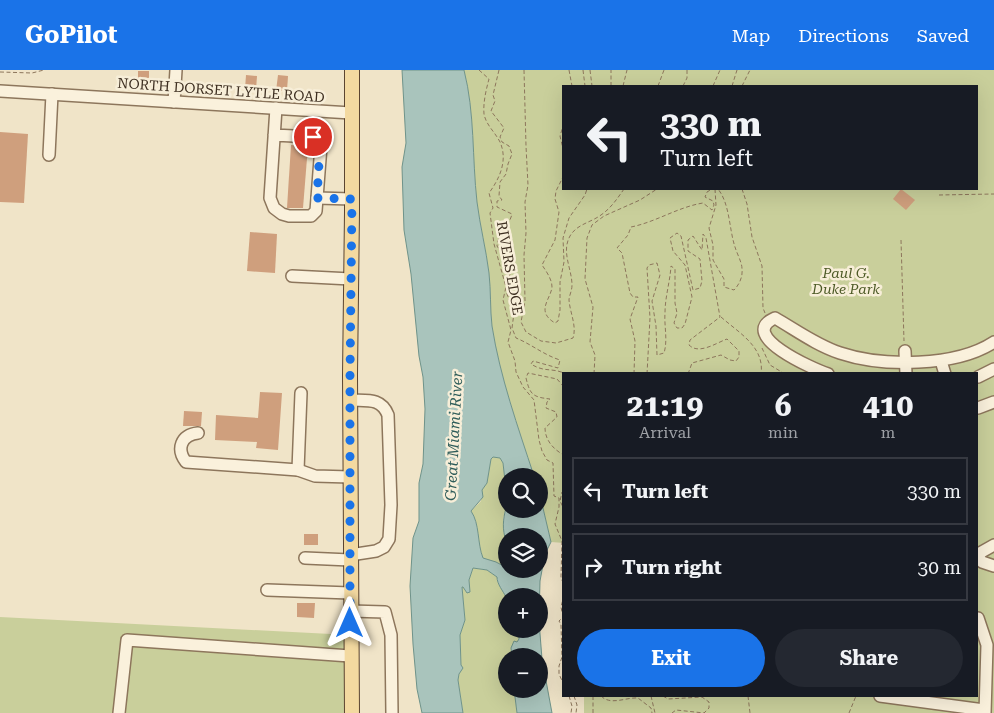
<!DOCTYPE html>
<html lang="en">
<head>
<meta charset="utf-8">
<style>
	:root { --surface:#171b24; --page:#242831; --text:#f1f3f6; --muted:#9ea1a6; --line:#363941; --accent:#1a73e8 }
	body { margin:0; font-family:"Roboto Serif",serif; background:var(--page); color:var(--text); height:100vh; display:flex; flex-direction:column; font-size:19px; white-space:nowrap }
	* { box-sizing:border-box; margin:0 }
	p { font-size:16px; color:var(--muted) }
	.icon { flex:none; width:28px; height:28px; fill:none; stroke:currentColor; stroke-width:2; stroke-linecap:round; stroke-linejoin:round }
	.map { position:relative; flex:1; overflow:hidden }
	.sheet { position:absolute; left:562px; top:302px; width:416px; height:325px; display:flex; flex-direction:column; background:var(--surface); border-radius:0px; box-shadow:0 5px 20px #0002 }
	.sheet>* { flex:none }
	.guide { position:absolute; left:562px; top:15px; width:416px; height:105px; border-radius:0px; box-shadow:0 5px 20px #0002; background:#171b24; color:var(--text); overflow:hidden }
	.controls { position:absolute; left:498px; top:398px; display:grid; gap:10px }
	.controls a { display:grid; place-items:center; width:50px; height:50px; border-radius:50%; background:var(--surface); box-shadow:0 5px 20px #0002; font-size:25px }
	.pin { position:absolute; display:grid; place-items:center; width:42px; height:42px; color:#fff; margin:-21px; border:2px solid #fff; border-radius:50%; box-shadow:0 1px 5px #0007 }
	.me { position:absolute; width:55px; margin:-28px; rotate:0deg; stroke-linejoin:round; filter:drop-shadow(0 0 4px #0008) }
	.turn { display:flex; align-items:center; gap:18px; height:105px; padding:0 15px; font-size:22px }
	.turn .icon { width:65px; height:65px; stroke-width:2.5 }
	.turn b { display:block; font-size:35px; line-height:42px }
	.eta { display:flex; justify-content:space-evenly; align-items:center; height:85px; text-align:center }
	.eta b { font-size:30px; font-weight:700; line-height:35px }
	.cta { display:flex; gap:10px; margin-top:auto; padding:10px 15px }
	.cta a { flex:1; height:58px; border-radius:30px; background:var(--accent); color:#fff; font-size:20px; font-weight:700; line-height:58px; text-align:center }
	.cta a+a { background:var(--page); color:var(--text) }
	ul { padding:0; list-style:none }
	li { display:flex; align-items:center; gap:15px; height:68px; margin:0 10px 8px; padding:0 5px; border:2px solid var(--line); border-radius:0px }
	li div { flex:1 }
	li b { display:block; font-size:19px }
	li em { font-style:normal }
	header { display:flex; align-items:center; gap:30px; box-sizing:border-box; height:70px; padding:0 25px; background:var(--accent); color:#fff }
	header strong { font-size:24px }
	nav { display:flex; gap:28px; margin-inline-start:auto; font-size:18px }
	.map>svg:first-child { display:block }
	.green { fill:#c9cf9b; fill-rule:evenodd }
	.water { fill:#a9c4bc; stroke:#6f938a }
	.building { fill:#cf9f7d }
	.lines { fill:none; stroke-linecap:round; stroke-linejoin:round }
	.minor-casing { stroke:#8d765c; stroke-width:14 }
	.major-casing { stroke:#5b4430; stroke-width:16 }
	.path { stroke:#8d765c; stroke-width:1; stroke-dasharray:4 2.5; stroke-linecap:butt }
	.minor { stroke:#faf1dc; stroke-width:11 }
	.major { stroke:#f3d9a0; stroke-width:14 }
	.route { stroke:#1a73e8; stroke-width:9; stroke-dasharray:0 16.2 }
	.labels { text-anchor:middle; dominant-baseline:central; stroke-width:5; stroke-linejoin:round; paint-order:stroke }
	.street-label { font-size:14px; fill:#3d2e20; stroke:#f7eed8 }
	.park-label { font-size:14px; font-style:italic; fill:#4d5a26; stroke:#f7eed8 }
	.water-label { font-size:15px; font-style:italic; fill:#2f5d5a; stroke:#f7eed8 }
</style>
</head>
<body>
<header>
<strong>GoPilot</strong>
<nav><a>Map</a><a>Directions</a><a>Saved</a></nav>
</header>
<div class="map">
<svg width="994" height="643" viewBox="0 0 994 643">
	<rect width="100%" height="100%" fill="#f0e4c8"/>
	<!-- green -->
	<g class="green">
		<path d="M464,0H994V643H584V626H978V304H564V473L551,472L539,421V406H534C518,357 500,307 492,256C490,239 491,221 489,203C486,179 480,156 477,132C472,88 475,43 464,0ZM564,16H978V119H564Z"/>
		<path d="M493,386L500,388L503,393L506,420V438L503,449L504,464L506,471V498L483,488C477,473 480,454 471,441L481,431L482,420L487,413L491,388Z"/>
		<path d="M473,498L487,500L497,507C497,514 503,519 505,525C509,534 506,549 506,559H516L517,565L519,564V570L511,578L512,586H506V619H514L517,643H463L458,610L461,596L460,565L465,550L462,517L463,516L465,520L470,522L469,510Z"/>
		<polygon points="0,547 350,565 352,643 0,643"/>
	</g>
	<!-- water -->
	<path class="water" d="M402,0H464C475,43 472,88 477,132C480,156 486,179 489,203C491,221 490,239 492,256C500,307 518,357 534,406H506V420L503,393L500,388L493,387L491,389L487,413L482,420L483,427L471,441C480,454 477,473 483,488L496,492L511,500L514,499H539V466H506V471C502,459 503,449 506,438L539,439V421L551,472L545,484L540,511L539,551L542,589L552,643H517L514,619H539V586H512L511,578L514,571L517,572L519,569V564L517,565L516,559H539V526L506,527C503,521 497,514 497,507L487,500L473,498L469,510L470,522L467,523L463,517H462L465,550L460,565L461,595L463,598L459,604L458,610L463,643H422L417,619L413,574L410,516L413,468L419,451V413L423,394L425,339L423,307L419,286L411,204L404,160L402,97L406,73Z"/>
	<!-- building -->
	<g class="building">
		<rect x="138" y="1" width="11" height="13"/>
		<polygon points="246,5 257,6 256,20 245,19"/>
		<polygon points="278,5 288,6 287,21 276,21"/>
		<polygon points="0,62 28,64 24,133 0,132"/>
		<polygon points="291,75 308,76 303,138 287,138"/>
		<polygon points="901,119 915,130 906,140 893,129"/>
		<polygon points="250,162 277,164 275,203 247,201"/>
		<polygon points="260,322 282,323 278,380 256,378 257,372 215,370 216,345 258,348"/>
		<polygon points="184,341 202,342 201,356 183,356"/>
		<rect x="304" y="464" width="14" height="11"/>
		<polygon points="297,533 315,533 314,548 297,547"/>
	</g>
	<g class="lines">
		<!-- minor casing -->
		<g class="minor-casing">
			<g id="minor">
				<polyline points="0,21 351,43"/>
				<polyline points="174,32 176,0"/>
				<polyline points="274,65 313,67 318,71 321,76 316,141 311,146 289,146 282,144 274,138 270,128 276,38"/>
				<polyline points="49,85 52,24"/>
				<polyline points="317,128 352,129"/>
				<polyline points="292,206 351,209"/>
				<polyline points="905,281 906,304"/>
				<polyline points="941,291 945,304"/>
				<path d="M828,304C813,299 736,265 775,248C796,260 816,275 840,283C882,297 956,297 994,272"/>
				<polyline points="978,307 994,299"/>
				<path d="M350,330C366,331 381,327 388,345L391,435L389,469L384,477L376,481L350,485"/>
				<polyline points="978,338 994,332"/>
				<path d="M198,363C181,365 176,379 186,392L298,400L315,406L350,407"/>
				<polyline points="298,400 301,323"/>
				<polyline points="978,484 994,475"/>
				<polyline points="978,486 982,492 994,496"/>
				<polyline points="305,488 350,490"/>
				<polyline points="267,520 350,523"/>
				<polyline points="350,541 385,542 391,565 392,643"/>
				<polyline points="978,548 987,575 985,643"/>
				<polyline points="880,626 984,640"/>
				<polyline points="119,643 127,570 350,586"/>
			</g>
		</g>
		<!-- major casing -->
		<g class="major-casing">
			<polyline id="major" points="352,643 350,305 352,142 352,0"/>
		</g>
		<!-- path -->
		<g class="path">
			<path d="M479,0L489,9C486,20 483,33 484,44C486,55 495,62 500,72C508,90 500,108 489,123L493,138L490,143L494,174L506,217L503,230L511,260L508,272L515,291L516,302L523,317L534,330L539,370L542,381L547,390L553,393L554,426L559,428V437L555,454L562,471L561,507L564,516"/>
			<path d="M499,0L493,25L495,31L491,41L504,58L500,67L502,72L509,76L512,84L508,94L506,104L500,112L499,126L502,130L497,131V137L512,144C509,157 498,163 497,176L507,191L510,203L507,224L514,243L512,258L516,268C531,274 544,285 560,290L558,298L533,291L531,294C545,303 552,297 566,304"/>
			<path d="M524,0L526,76L528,115L525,132L526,163L524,185L525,231L521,252L526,262L541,271L556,273L573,268C577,256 570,243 569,230C569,226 572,221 572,215C572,199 561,182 570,166C577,154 590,153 601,145C611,138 617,129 624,119"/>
			<polyline points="569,0 572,16"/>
			<polyline points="583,0 585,16"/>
			<polyline points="590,0 592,16"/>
			<polyline points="0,2 32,3 44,0"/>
			<polyline points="611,16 611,0"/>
			<polyline points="623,16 627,0"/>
			<polyline points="658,16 664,0"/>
			<polyline points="683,16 687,8 687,0"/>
			<polyline points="713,16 720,0"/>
			<polyline points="732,16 737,0"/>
			<polyline points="742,16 750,0"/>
			<polyline points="564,53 560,66 564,83"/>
			<path d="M564,105L556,121L555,129L559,142L555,170L542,195C546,201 552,209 552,217C551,229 535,241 555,253L558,251L560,240V212L564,192L563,168L569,148L585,125L587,119"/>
			<polyline points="601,119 603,119"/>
			<path d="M715,119L716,135L709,158L713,175V190L724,209V217L734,220C739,215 743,207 742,199C742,192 737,184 735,177C729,159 730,134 718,119"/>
			<polyline points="742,119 747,134 752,167 762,196 763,238 765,243"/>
			<polyline points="939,125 994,124"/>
			<polyline points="901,170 904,271"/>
			<path d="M721,247C739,263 765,277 761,304"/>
			<polyline points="762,278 770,295 785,304"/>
			<polyline points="594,304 595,285 590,272 593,237 585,209 587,168 592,155 604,146 640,130 657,119"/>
			<path d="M634,304L635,271L630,249L638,227H633L630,223L622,183L617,178L628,165L631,157C656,152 678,137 703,133L712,140L714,135L713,131L705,127L707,122L712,119"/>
			<path d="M647,304L650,248L647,198L649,195L657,193L660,205L652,231L656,256L657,285L664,283C668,270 664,256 665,243C665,227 670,212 671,196L675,199V233L677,243L674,253L677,258H682L685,254L692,227L685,195L673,181L670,168L677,163L681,166L693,220L700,218L702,211L700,189L688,181V170L693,166L702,180L703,164L706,168L720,247"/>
			<path d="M688,304L692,293L721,285L730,290L736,291L739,287V281L727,269C716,273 699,285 689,275L690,270L720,247"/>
			<path d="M564,317L557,309L528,303L526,308C530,325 533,327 550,329L547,332L546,338L556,342L557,347L545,358C545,369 552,378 562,384L564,383"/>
			<polyline points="564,421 562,422 560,431 564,439"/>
			<polyline points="564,525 561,537 563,547 559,551 561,555 562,587 559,596 559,604 564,615"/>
			<polyline points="569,626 572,636 571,643"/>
			<polyline points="574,626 577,635 576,643"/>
			<path d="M601,626C611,636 626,627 638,628L651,638L652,643"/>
			<polyline points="651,626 655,643"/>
			<polyline points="663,626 668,629 702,627 709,632 709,638 704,643 676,640 672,643"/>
			<polyline points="748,626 750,643"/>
			<polyline points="593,643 593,626"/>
			<polyline points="849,643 856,626"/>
		</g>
		<!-- minor -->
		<use href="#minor" class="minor"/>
		<!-- major -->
		<use href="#major" class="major"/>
	</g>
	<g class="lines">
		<!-- route -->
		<polyline class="route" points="313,67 318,71 320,76 317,128 352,129 350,305 350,553"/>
	</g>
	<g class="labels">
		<!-- street labels -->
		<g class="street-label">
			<text transform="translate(221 20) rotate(4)">NORTH DORSET LYTLE ROAD</text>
			<text transform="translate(510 198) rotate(80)">RIVERS EDGE</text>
		</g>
		<!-- park labels -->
		<g class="park-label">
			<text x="846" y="203">Paul G.<tspan x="846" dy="16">Duke Park</tspan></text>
		</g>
		<!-- water labels -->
		<g class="water-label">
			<text transform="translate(454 366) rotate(-87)">Great Miami River</text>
		</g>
	</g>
</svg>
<div class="controls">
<a><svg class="icon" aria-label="search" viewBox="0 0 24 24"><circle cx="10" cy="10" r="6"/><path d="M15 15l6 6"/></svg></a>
<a><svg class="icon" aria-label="layers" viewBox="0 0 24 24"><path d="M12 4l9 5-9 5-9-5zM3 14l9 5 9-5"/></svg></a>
<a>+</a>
<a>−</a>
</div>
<div class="pin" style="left:313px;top:67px;background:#d93025"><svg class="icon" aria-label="arrive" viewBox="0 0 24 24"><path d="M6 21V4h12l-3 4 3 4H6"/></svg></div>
<svg class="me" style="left:350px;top:553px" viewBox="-20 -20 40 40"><path d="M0-17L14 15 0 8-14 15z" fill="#1a73e8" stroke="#fff" stroke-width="4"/></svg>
<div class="guide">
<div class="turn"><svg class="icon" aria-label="left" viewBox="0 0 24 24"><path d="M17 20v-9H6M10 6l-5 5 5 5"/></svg><div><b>330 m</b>Turn left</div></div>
</div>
<section class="sheet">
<div class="eta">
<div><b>21:19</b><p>Arrival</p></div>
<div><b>6</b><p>min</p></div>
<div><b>410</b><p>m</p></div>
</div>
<ul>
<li><svg class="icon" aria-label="left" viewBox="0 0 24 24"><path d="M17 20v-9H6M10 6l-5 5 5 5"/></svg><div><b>Turn left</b></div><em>330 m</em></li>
<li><svg class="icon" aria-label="right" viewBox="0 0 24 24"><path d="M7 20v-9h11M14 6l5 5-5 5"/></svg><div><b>Turn right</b></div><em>30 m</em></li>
</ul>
<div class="cta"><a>Exit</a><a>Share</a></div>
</section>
</div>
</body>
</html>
